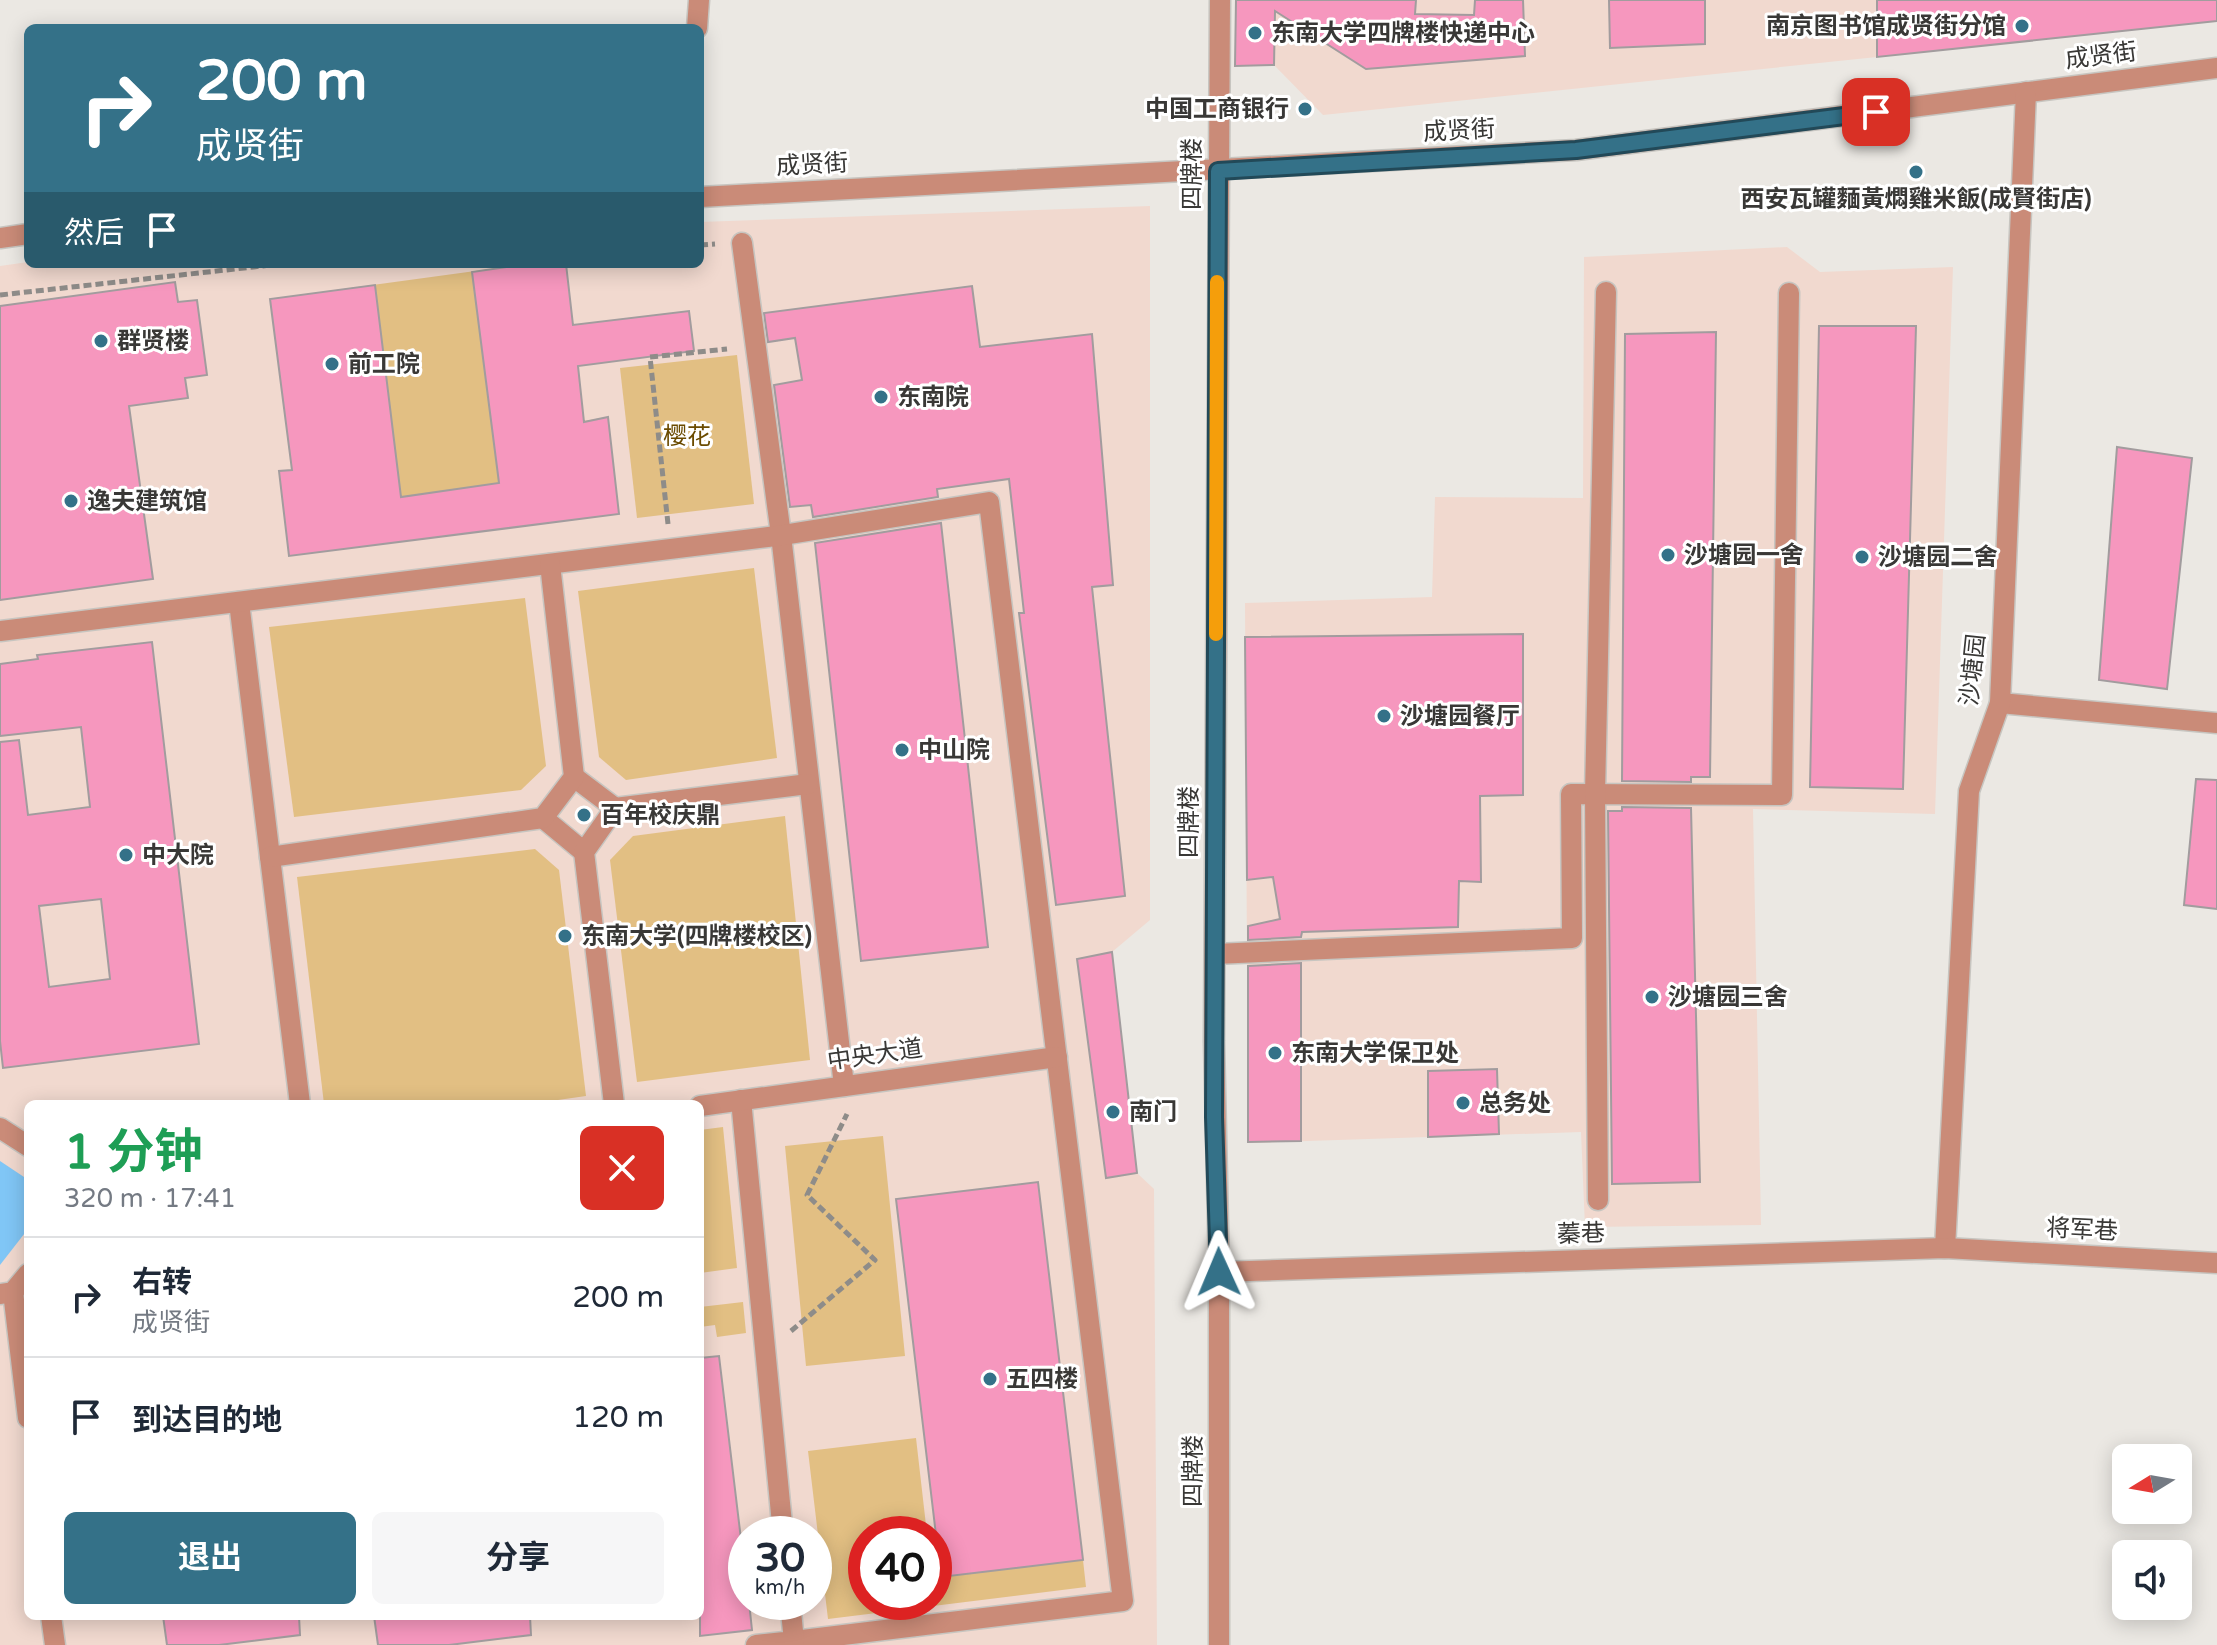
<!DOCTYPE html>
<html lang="zh">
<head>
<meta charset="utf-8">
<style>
	:root { --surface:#fff; --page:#f6f6f7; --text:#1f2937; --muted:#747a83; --line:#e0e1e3; --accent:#347188 }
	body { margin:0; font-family:"Varela Round","Noto Sans SC",sans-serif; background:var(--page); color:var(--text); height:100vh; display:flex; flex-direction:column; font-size:30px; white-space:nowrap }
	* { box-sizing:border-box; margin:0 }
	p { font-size:26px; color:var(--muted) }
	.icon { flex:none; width:44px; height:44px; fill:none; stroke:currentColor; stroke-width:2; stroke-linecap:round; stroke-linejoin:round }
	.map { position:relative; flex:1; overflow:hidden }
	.panel { position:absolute; left:24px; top:1100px; width:680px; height:520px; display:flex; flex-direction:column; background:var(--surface); border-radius:12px; box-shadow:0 4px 20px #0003 }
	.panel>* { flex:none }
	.top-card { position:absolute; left:24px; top:24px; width:680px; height:244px; border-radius:12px; box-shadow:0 4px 20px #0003; background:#347188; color:#fff; overflow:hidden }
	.needle { width:52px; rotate:259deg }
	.fabs { position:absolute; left:2112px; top:1444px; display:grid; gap:16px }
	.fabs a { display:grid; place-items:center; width:80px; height:80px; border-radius:12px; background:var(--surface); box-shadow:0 4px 20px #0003; font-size:40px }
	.speed { position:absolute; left:728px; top:1516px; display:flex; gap:16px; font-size:40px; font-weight:700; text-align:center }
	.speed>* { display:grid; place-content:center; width:104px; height:104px; border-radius:50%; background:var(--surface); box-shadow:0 4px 20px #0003; line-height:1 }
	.speed small { font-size:20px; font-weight:400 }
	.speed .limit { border:12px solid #d22; background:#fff; color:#111 }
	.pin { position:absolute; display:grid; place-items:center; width:68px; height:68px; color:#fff; margin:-34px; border-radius:16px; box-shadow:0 4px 12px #0006 }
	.me { position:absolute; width:88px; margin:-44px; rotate:359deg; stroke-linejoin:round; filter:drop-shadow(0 0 6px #0008) }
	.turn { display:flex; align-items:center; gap:28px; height:168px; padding:0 40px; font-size:36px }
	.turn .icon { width:104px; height:104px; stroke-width:2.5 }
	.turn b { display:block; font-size:56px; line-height:68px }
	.then { display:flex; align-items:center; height:76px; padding:0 40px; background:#0003; gap:16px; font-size:30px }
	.round { display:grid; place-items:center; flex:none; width:84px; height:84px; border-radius:12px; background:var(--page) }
	.overview { display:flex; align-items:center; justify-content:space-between; height:136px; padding:0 40px }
	h1 { font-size:48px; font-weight:700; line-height:60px; color:#1e9e55 }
	.primary-button { display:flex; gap:16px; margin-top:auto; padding:16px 40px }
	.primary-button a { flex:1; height:92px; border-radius:12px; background:var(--accent); color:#fff; font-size:32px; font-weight:700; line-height:92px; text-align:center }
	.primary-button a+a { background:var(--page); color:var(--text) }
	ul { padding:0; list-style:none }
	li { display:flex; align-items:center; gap:24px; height:120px; padding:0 40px; border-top:2px solid var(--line) }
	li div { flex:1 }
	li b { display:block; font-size:30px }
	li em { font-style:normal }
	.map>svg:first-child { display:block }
	.education { fill:#f1d9cf; fill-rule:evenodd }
	.green { fill:#e2bf83 }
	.water { fill:#80c6f6 }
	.building { fill:#f697be; stroke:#a29c9e; stroke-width:2; fill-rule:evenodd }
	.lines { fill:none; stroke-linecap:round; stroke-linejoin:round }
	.minor-casing { stroke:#c7c5c0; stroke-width:23 }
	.path { stroke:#8e8c89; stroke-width:5; stroke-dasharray:8 4; stroke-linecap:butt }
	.minor { stroke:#ca8b78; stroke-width:20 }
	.route-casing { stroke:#224958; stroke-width:20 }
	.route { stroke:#347188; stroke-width:14 }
	.slow { stroke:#f59e0b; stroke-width:14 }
	.poi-dot { fill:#347188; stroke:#fff; stroke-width:3 }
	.labels { text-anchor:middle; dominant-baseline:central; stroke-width:6; stroke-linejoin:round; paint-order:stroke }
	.poi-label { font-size:24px; font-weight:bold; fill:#393836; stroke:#fff; text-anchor:start }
	.street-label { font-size:24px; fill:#393836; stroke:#fff }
	.park-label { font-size:24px; fill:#6b4b00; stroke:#fff }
</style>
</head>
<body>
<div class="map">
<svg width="2217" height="1645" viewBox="0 0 2217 1645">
	<rect width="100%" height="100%" fill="#ebe8e3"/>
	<!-- education -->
	<g class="education">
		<polygon points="1275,0 1877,0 1877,57 1323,115 1274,65"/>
		<path d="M1150,206V920L1112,952L1137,1173L1154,1189L1157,1645H0V266L28,262L700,264V222ZM28,1104H700V1616H28ZM746,1534H814V1602H746ZM866,1534H934V1602H866Z"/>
		<polygon points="1787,247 1820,272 1953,267 1935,814 1753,809 1761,1225 1585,1227 1581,1132 1248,1143 1245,603 1432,597 1435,497 1583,498 1584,257"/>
	</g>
	<!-- green -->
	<g class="green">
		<polygon points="526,264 566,264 584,421 608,417 619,514 289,556 279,471 292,470 270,299"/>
		<polygon points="737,355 754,504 637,518 620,368"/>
		<polygon points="754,568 777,758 626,780 599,757 578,591"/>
		<polygon points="525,598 546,766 521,790 294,817 269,627"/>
		<polygon points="785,816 810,1060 637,1082 610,860 633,836"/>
		<polygon points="535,849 559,870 586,1096 530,1104 324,1104 297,877"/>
		<polygon points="723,1127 737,1268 700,1273 700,1130"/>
		<polygon points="883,1136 905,1356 806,1366 785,1146"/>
		<polygon points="743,1302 746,1333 717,1337 715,1325 700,1327 700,1307"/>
		<polygon points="916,1438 927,1534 866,1534 866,1602 934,1602 934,1578 1083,1560 1086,1587 828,1619 808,1451"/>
	</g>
	<!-- water -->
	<polygon class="water" points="0,1161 27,1179 28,1229 0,1265"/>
	<!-- building -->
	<g class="building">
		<polygon points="1236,0 1416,0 1415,14 1474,15 1475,0 1523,0 1525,56 1366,69 1275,11 1274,65 1235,66"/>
		<polygon points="1609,0 1705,0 1705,44 1610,48"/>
		<polygon points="1877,0 2217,0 2217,21 1877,57"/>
		<polygon points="527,264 566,264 573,325 689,311 694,351 578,366 584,422 608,417 619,514 289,556 279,471 292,470 270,299 375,285 401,497 499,483 472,272"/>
		<polygon points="175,282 178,302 197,300 207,375 185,378 188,398 129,406 153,579 0,600 0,306"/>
		<polygon points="972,286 980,347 1092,334 1113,585 1092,587 1125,896 1056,905 1019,613 1024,613 1009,479 937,489 938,497 813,517 811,505 790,507 774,385 802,380 795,338 768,342 764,313"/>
		<polygon points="1819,326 1916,326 1903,789 1810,787"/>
		<polygon points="1716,332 1710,777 1691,777 1691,782 1622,781 1625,334"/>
		<polygon points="2117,447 2192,458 2167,689 2099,680"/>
		<polygon points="941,523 988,947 861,961 815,543"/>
		<polygon points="1523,634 1523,795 1480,796 1481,882 1459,881 1458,927 1302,932 1301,937 1248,940 1248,926 1280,919 1273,877 1247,880 1245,637"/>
		<path d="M152,642L199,1044L3,1068L0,1041V742L19,740L28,815L90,807L81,727L0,736V664L38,659L37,655ZM101,899L110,979L49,987L39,906Z"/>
		<polygon points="2196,779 2217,780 2217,909 2184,905"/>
		<polygon points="1622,807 1691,808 1700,1182 1612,1184 1608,811 1622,811"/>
		<polygon points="1112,952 1137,1173 1106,1178 1077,959"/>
		<polygon points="1301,963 1301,1141 1248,1142 1248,966"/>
		<polygon points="1497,1069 1499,1134 1428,1137 1428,1071"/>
		<polygon points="1038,1182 1083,1560 941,1577 896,1199"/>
		<polygon points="719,1356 746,1581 746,1602 749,1602 752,1630 700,1636 700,1358"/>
		<polygon points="163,1616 299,1616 300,1635 219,1645 167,1645"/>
		<polygon points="374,1616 530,1616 531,1635 449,1645 378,1645"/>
	</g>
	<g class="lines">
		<!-- minor casing -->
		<g class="minor-casing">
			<g id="minor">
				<polyline points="697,28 699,0"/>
				<polyline points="700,197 1576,150 2217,68"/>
				<polyline points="0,238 28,234"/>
				<polyline points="742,243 781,535 844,1086"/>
				<polyline points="239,602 300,1104"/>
				<polyline points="0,631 776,536 989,502 1123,1601 794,1641"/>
				<polyline points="2000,703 2217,723"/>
				<polyline points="574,777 615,808 808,784"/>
				<polyline points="543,818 584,852"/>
				<polyline points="270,857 543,818 574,777 550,564"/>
				<polyline points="1215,954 1572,938 1571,794 1782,795 1789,293"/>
				<polyline points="741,1100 783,1534"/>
				<polyline points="614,1104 584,852 615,808"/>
				<polyline points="700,1106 1057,1057"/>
				<polyline points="0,1128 28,1146"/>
				<polyline points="1598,1200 1595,794 1606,292"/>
				<polyline points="1945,1248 1969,791 2000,703 2026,92"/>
				<polyline points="1219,1272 1945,1248 2217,1263"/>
				<polyline points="13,1292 28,1418"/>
				<polyline points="1,1294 13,1292 28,1274"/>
				<polyline points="51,1616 55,1645"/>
				<polyline points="756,1645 794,1641 790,1602"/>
				<polyline points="1219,1645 1219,1272 1214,1041 1220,0"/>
			</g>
		</g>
		<!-- path -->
		<g class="path">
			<polyline points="700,245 715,244"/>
			<polyline points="0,295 280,264"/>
			<polyline points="668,524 650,357 727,349"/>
			<polyline points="791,1331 875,1260 807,1195 847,1114"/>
		</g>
		<!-- minor -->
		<use href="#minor" class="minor"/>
	</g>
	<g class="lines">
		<!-- route casing -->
		<g class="route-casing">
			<polyline id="route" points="1219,1272 1214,1117 1218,171 1576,150 1876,112"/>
		</g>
		<!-- route -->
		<use href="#route" class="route"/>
		<!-- slow -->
		<polyline class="slow" points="1216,634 1217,282"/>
	</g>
	<!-- markers -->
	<g class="poi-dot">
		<circle cx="2022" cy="26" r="8"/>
		<circle cx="1255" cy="33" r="8"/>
		<circle cx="1305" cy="109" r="8"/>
		<circle cx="1916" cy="172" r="8"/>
		<circle cx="101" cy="341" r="8"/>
		<circle cx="332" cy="364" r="8"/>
		<circle cx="881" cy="397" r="8"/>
		<circle cx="71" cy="501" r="8"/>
		<circle cx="1668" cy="555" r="8"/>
		<circle cx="1862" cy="557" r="8"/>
		<circle cx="1384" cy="716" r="8"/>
		<circle cx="902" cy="750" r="8"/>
		<circle cx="584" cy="815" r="8"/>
		<circle cx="126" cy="855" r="8"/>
		<circle cx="565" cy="936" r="8"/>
		<circle cx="1652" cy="997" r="8"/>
		<circle cx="1275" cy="1053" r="8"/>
		<circle cx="1463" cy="1103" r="8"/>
		<circle cx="1113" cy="1112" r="8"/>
		<circle cx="990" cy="1379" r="8"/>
	</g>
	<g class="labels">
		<!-- poi labels -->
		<g class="poi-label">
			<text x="2006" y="26" text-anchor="end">南京图书馆成贤街分馆</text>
			<text x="1271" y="33">东南大学四牌楼快递中心</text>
			<text x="1289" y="109" text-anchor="end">中国工商银行</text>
			<text x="1916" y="199" text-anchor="middle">西安瓦罐麵黃燜雞米飯(成賢街店)</text>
			<text x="117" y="341">群贤楼</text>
			<text x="348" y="364">前工院</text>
			<text x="897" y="397">东南院</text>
			<text x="87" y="501">逸夫建筑馆</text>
			<text x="1684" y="555">沙塘园一舍</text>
			<text x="1878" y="557">沙塘园二舍</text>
			<text x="1400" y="716">沙塘园餐厅</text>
			<text x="918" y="750">中山院</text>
			<text x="600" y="815">百年校庆鼎</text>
			<text x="142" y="855">中大院</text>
			<text x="581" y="936">东南大学(四牌楼校区)</text>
			<text x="1668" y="997">沙塘园三舍</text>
			<text x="1291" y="1053">东南大学保卫处</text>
			<text x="1479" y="1103">总务处</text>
			<text x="1129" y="1112">南门</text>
			<text x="1006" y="1379">五四楼</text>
		</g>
		<!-- street labels -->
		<g class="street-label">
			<text transform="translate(2101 56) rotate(-7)">成贤街</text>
			<text transform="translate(1459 131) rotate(-3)">成贤街</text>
			<text transform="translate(812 165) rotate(-3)">成贤街</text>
			<text transform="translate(1192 174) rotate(-90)">四牌楼</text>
			<text transform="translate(1973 670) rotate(-84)">沙塘园</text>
			<text transform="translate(1189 822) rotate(-90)">四牌楼</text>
			<text transform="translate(875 1055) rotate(-8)">中央大道</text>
			<text transform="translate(2082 1230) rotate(3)">将军巷</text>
			<text transform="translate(1581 1234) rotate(-2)">蓁巷</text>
			<text transform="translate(1193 1471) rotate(-90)">四牌楼</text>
		</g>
		<!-- park labels -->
		<g class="park-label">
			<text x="687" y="436">樱花</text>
		</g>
	</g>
</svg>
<div class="fabs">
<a><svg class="needle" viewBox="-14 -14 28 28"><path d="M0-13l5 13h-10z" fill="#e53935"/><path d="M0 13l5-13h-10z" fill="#747a83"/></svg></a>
<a><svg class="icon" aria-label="sound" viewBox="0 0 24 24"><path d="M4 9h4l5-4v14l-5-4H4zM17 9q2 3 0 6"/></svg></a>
</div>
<div class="speed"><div>30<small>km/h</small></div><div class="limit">40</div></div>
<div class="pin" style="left:1876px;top:112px;background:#d93025"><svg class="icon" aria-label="arrive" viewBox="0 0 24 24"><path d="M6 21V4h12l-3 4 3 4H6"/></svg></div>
<svg class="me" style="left:1219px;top:1272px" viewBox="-20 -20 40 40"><path d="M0-17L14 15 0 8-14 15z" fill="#347188" stroke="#fff" stroke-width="4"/></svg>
<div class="top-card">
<div class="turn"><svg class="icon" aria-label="right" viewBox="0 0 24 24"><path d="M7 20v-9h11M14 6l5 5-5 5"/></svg><div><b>200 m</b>成贤街</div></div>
<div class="then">然后<svg class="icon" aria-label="arrive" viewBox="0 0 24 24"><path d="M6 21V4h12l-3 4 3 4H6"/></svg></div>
</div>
<section class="panel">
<div class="overview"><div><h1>1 分钟</h1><p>320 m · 17:41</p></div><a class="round" style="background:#d93025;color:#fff"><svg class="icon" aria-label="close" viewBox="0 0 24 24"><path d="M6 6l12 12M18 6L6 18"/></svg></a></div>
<ul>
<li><svg class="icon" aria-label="right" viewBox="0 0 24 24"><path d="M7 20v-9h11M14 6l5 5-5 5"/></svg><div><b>右转</b><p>成贤街</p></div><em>200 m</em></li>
<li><svg class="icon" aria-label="arrive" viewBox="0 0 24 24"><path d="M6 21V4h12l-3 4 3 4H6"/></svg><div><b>到达目的地</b></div><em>120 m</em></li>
</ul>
<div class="primary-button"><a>退出</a><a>分享</a></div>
</section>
</div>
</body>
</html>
